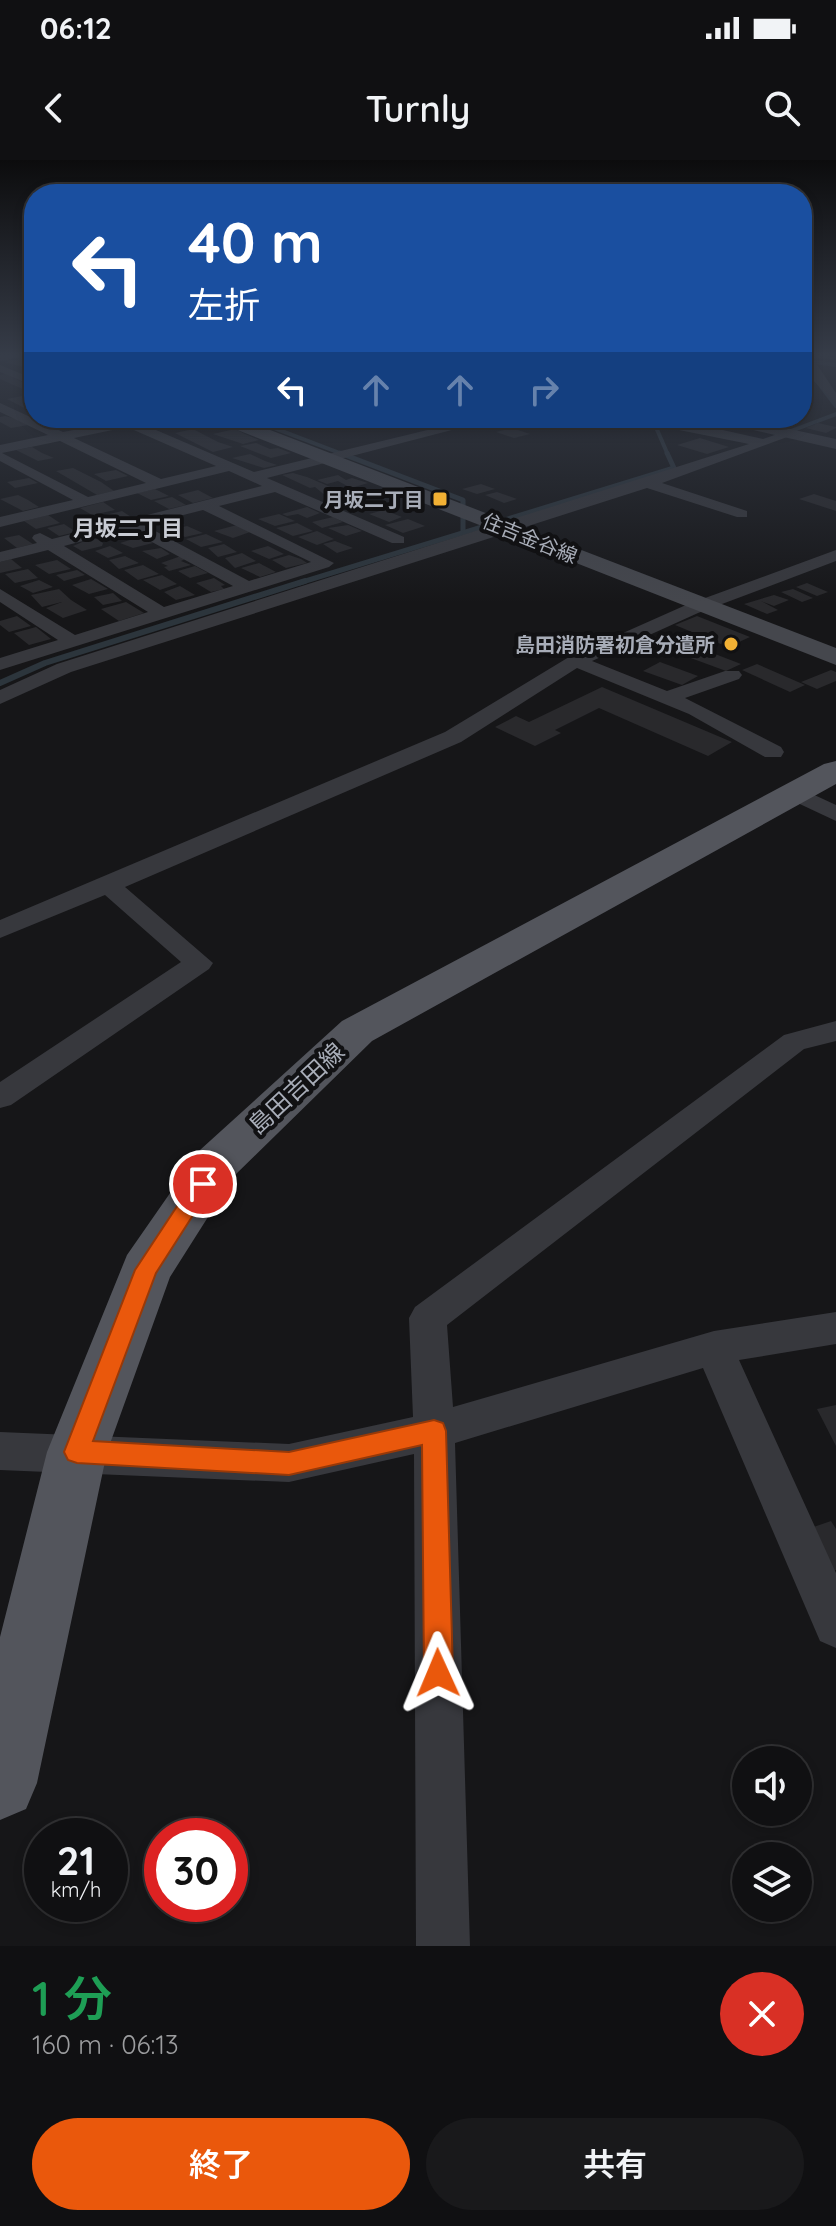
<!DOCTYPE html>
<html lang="ja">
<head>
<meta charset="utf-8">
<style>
	:root { --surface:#101012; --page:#19191b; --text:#f1f3f6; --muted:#9c9d9f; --line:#303032; --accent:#ea580c }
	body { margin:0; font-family:Quicksand,"Noto Sans JP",sans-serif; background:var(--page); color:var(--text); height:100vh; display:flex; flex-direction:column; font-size:30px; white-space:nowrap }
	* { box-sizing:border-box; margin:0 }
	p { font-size:26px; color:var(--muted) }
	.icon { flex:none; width:44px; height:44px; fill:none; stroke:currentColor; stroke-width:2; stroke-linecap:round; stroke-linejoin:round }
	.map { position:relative; height:1786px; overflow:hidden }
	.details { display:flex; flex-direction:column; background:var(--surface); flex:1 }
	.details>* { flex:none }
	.banner { position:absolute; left:24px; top:24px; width:788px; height:244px; border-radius:32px; box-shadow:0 4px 12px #0003,0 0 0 2px var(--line); background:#1a4fa0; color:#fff; overflow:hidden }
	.tools { position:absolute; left:732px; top:1586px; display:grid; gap:16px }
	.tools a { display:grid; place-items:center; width:80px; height:80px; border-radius:50%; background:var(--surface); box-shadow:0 4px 12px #0003,0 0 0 2px var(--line); font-size:40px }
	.speed { position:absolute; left:24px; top:1658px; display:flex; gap:16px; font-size:40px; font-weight:700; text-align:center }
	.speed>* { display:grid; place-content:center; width:104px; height:104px; border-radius:50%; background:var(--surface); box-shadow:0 4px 12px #0003,0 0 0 2px var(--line); line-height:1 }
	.speed small { font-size:20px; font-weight:400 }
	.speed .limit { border:12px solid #d22; background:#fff; color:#111 }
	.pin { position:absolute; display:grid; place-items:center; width:68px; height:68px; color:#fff; margin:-34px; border:4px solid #fff; border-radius:50%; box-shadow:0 2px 8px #0007 }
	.me { position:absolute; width:88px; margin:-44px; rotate:359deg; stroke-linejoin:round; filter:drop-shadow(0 0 6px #0008) }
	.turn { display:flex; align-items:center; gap:28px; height:168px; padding:0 32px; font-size:36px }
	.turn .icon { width:104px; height:104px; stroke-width:2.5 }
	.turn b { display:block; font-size:56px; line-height:68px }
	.lanes { display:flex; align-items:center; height:76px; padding:0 32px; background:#0003; justify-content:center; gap:40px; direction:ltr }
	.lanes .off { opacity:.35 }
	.round { display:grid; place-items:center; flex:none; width:84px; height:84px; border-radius:42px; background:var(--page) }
	.overview { display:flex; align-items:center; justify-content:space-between; height:136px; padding:0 32px }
	h1 { font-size:48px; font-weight:600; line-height:60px; color:#1e9e55 }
	.cta { display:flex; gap:16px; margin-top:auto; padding:16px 32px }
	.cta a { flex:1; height:92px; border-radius:48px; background:var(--accent); color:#fff; font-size:32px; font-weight:600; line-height:92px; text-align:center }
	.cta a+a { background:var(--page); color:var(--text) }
	.status { display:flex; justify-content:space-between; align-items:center; height:56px; padding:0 40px; background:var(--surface); direction:ltr }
	.status svg { height:22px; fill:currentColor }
	header { display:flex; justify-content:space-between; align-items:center; height:104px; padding:0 32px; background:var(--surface); font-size:36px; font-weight:600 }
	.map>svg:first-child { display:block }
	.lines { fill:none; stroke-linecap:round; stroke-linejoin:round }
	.stream-far2 { stroke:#2c353c; stroke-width:4 }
	.stream-far1 { stroke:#2c353c; stroke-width:5 }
	.stream { stroke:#2c353c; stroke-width:6 }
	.building { fill:#29292c }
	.minor { fill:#37383d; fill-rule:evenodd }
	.tertiary { fill:#37383d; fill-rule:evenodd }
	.secondary { fill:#45474d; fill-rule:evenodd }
	.primary { fill:#53555c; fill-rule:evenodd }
	.rail { stroke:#4a4c52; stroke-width:2; stroke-dasharray:4 3; stroke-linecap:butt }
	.route { fill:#ea580c; stroke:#983908; stroke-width:2 }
	.poi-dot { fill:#f2b134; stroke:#111113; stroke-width:3 }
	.labels { text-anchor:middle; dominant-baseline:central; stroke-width:8; stroke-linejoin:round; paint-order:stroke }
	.far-poi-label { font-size:20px; font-weight:bold; fill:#a8adb8; stroke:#111113; text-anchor:end }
	.far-street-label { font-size:20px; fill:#a8adb8; stroke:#111113 }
	.far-neighbourhood-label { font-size:22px; font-weight:bold; fill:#c9ccd4; stroke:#111113 }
	.street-label { font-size:24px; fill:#a8adb8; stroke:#111113 }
</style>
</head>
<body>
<div class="status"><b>06:12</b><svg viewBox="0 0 49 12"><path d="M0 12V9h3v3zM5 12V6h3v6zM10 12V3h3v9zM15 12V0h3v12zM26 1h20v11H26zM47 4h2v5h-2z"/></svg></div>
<header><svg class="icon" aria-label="back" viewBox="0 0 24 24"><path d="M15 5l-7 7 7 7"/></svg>Turnly<svg class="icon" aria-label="search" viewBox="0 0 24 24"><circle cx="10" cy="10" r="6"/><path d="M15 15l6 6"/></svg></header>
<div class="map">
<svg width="836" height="1786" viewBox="0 0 836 1786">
	<rect width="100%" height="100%" fill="#161618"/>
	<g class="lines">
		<!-- stream-far2 -->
		<g class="stream-far2">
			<polyline points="836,205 807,201 804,204 836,246"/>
			<polyline points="248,258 345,295"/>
			<polyline points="652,258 668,295"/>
			<polyline points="783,274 836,254"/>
		</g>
		<!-- stream-far1 -->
		<g class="stream-far1">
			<polyline points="340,293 463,340 463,371"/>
			<polyline points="299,423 674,308 667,293"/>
		</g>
		<!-- stream -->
		<polyline class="stream" points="0,523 45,503 305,421"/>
	</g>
	<!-- building -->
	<g class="building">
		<polygon points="20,199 34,205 34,216 25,213 31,212 22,209 27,208 4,202"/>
		<polygon points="6,214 34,228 34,234 0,219 0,215"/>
		<polygon points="22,236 34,242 34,253 7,239"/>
		<polygon points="5,256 17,259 28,265 11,268 0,262 0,257"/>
		<polygon points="45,258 65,258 88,268 75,271"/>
		<polygon points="818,263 836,267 836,268 826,273 806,268"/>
		<polygon points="512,268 530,274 514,278 496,272"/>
		<polygon points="193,269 218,282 233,287 213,292 175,273"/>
		<polygon points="235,269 245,274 259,280 243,284 213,274"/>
		<polygon points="700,278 729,287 707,294 677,285"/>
		<polygon points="256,283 270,289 278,288 291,293 271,298 240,286"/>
		<polygon points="32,287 42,293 54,298 38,301 16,290"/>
		<polygon points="250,294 265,301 277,305 264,308 232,298"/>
		<polygon points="73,308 101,322 114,331 97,335 56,311"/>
		<polygon points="116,310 128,316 106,321 94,314"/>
		<polygon points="293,313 307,317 342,332 326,336 315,327 310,328 282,315"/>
		<polygon points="338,315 346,320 352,318 368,323 351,328 338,321 327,324 317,320"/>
		<polygon points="29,318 38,323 15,328 7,322"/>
		<polygon points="481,324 495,329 477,334 462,329"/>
		<polygon points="155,329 169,336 151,340 137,333"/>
		<polygon points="198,330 213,338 193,343 178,335"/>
		<polygon points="497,332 517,339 504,343 485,335"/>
		<polygon points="814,334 836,341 836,351 799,339"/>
		<polygon points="18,335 28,340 39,347 23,351 0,339"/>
		<polygon points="172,337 186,345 169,349 154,341"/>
		<polygon points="103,342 115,350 92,355 80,348"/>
		<polygon points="307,347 320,353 307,358 298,354 287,356 282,354"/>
		<polygon points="384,350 402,357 389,362 369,354"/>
		<polygon points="122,351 134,359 113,363 101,356"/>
		<polygon points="279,354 295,361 275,366 258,359"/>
		<polygon points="48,355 60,363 36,369 24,361"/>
		<polygon points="91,357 104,366 87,370 73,361"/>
		<polygon points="333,357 343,362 322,368 312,362"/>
		<polygon points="173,358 185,365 168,369 153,363"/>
		<polygon points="408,359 425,366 403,373 385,365"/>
		<polygon points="297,363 313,371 293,376 276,368"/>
		<polygon points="64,364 76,372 59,376 47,368"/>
		<polygon points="237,365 250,372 233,378 214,371"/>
		<polygon points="348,365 362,371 346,376 328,368"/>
		<polygon points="187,366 203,373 185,377 169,370"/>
		<polygon points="317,371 334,379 317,385 298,377"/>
		<polygon points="206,374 223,382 201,387 186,379"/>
		<polygon points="19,375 33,384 17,388 4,378"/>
		<polygon points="94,377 103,383 102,386 82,391 73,386"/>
		<polygon points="133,379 145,379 153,383 133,388 120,383"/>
		<polygon points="335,381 353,388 337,393 323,384"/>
		<polygon points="224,384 237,392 218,397 208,388"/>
		<polygon points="110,386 123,393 108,398 95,391"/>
		<polygon points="268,386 284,394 269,399 251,391"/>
		<polygon points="161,388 170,394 157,399 142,391"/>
		<polygon points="242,393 256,401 235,408 225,398"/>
		<polygon points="289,395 301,399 307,403 286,408 272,400"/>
		<polygon points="125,396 139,403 119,409 109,400"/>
		<polygon points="181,396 185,399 181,401 191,405 169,411 164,407 168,406 161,403"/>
		<polygon points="11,399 22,408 0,413 0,402"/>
		<polygon points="57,400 71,409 49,414 35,405"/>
		<polygon points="259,403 276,412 260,417 241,408"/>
		<polygon points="143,405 159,414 138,420 124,410"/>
		<polygon points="195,406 208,413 190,418 178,411"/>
		<polygon points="28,409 38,418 15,423 5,414"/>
		<polygon points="77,410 85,415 64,421 56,415"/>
		<polygon points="162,415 177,424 160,430 143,420"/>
		<polygon points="214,418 225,425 221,426 224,429 211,432 196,423"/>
		<polygon points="91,419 108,429 89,434 72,425"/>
		<polygon points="39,420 53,427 33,433 20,426"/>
		<polygon points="807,423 828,432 817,436 796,427"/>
		<polygon points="180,426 195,435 176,440 164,432"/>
		<polygon points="59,429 71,440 87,450 63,458 46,448 62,442 42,447 31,435"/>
		<polygon points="793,429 813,438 802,442 781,432"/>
		<polygon points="113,433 122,441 103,445 94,437"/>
		<polygon points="774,435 789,440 774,446 761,441 778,450 767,454 744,444"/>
		<polygon points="126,442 144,453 119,461 101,449"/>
		<polygon points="17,456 31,466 9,472 0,465 0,461"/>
		<polygon points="697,456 750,477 728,487 675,465"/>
		<polygon points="36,467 51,479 29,485 14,473"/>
		<polygon points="665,473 696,486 680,493 649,479"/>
		<polygon points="702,489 741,504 726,511 688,497"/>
		<polygon points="660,502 698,516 682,525 643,511"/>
		<polygon points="757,504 805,525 790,532 742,510"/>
		<polygon points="831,510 836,512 836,521 817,529 801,522"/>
		<polygon points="602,527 732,582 708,596 599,548 555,570 561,573 535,586 495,567 516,556 529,562"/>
		<polygon points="836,1245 836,1286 817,1249"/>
		<polygon points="831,1361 836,1369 836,1410 827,1413 802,1371"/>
	</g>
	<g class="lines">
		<!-- minor -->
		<g class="minor">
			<polygon points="11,193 34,193 34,195 0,201 0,195"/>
			<polygon points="807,201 816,203 836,233 836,244 814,221"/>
			<polygon points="0,205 34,219 34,226 0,212"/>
			<path d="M0,243L63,272L116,262L111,258H143L145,261L142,264L254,312L477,258H498L267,318L404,377V383H392L275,332L219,346L334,403L329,407L0,510V498L58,480L0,442V429L75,475L148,452L48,390L0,402V392L37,383L32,378L34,375L40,373L52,379L262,326L229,311L0,367V357L73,340L0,301V285L48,275L0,252ZM127,267L216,306L161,319L74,278ZM60,281L146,323L88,337L2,293ZM203,350L311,402L249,421L144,365ZM128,369L233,426L164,447L64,386Z"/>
			<polygon points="656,258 669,258 763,279 792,269 798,273 662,323 747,351 747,357 737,357 647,328 71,512 0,544 0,530 57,504 749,284 664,267"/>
			<polygon points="836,390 836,401 698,453 592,501 667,531 725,511 739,511 742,515 739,519 685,538 781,587 784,592 781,597 765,597 689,554 577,508 461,582 125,727 213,803 209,809 11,945 0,948 0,922 181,802 105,735 0,778 0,760 445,572 569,497 686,445"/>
			<polygon points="795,626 836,645 836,661 787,638 784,633 787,628"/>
			<polygon points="836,861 836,881 804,889 447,1165 453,1247 714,1171 836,1152 836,1184 739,1200 836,1413 836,1488 820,1481 703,1208 455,1283 470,1786 416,1786 414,1294 289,1322 0,1310 0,1272 289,1284 413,1257 409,1158 415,1147 784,875"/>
		</g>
		<!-- tertiary -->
		<polygon class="tertiary" points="712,258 739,258 836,279 836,289 719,262"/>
		<!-- secondary -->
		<polygon class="secondary" points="214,258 239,258 836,488 836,505 217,262"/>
		<!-- primary -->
		<polygon class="primary" points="836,601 836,624 372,881 234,1016 170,1117 107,1292 37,1623 26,1649 0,1660 0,1477 47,1292 127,1095 200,990 342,861 824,604"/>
		<!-- rail -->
		<polyline class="rail" points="802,194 836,199"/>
	</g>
	<!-- sky -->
	<linearGradient id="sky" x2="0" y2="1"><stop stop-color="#0c0c0d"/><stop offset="0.44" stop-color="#363c48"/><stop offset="1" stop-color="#363c48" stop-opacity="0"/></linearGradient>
	<rect width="836" height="443" fill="url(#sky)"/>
	<!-- route -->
	<polygon class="route" points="203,1017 210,1019 213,1024 156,1113 93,1281 289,1292 434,1260 443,1263 446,1271 453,1513 448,1523 438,1528 428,1523 424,1513 422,1285 289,1315 77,1303 68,1300 64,1292 135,1110 195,1019"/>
	<!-- markers -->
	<g class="poi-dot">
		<rect x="432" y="331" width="16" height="16" rx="4"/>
		<circle cx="731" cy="484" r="8"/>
	</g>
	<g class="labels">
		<!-- far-poi labels -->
		<g class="far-poi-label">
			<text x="424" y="339">月坂二丁目</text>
			<text x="715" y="484">島田消防署初倉分遣所</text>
		</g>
		<!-- far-street labels -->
		<g class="far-street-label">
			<text transform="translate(530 378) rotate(22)">住吉金谷線</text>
		</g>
		<!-- far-neighbourhood labels -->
		<g class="far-neighbourhood-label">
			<text x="128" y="368">月坂二丁目</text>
		</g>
		<!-- street labels -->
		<g class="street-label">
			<text transform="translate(296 928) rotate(-43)">島田吉田線</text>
		</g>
	</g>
</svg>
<div class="tools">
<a><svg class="icon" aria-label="sound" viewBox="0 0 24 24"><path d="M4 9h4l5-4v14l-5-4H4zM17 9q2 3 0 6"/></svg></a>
<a><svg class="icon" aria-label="layers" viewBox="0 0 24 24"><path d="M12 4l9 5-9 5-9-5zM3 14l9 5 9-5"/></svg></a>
</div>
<div class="speed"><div>21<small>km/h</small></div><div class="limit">30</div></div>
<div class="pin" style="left:203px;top:1024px;background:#d93025"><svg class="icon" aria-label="arrive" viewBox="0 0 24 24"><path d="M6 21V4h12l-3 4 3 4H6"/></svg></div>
<svg class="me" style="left:438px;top:1513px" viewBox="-20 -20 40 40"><path d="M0-17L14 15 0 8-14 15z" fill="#ea580c" stroke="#fff" stroke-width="4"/></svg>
<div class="banner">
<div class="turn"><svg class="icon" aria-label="left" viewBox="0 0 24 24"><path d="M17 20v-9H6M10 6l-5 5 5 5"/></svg><div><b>40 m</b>左折</div></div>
<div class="lanes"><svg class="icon" aria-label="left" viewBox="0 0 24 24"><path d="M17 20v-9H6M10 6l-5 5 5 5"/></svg><svg class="icon off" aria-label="ahead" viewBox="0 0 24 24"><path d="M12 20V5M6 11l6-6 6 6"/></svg><svg class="icon off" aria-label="ahead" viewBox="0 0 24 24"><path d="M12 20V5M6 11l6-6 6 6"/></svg><svg class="icon off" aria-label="right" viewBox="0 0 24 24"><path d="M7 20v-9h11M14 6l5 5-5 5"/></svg></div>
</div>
</div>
<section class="details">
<div class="overview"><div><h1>1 分</h1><p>160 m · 06:13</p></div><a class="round" style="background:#d93025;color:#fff"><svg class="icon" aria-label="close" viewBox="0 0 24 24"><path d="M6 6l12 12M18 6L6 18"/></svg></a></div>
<div class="cta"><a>終了</a><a>共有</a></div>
</section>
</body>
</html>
